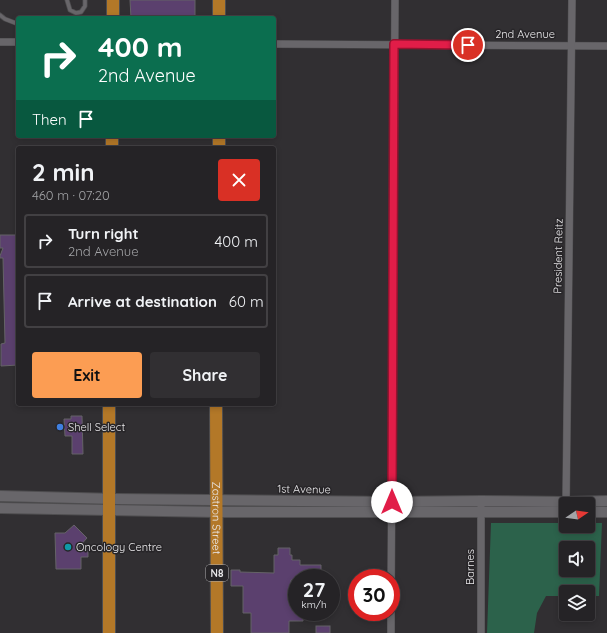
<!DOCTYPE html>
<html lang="en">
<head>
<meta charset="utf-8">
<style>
	:root { --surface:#252326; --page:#312f32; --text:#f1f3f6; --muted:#a3a4a7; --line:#424043; --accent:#fc9d53 }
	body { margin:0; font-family:Quicksand,sans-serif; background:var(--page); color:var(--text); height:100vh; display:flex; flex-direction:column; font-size:15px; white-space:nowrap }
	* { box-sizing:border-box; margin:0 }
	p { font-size:13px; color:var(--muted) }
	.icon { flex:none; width:22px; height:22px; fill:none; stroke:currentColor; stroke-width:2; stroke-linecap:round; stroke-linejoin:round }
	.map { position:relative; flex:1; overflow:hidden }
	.drawer { position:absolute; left:16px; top:146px; width:260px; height:260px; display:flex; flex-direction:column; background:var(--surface); border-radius:4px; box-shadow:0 2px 6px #0003,0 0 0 1px var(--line) }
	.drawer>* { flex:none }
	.guide { position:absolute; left:16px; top:16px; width:260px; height:122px; border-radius:4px; box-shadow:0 2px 6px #0003,0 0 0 1px var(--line); background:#0b6e4f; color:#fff; overflow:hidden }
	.needle { width:26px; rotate:77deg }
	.controls { position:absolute; left:559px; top:497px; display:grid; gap:8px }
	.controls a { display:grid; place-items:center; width:36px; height:36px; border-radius:4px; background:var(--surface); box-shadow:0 2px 6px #0003,0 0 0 1px var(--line); font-size:20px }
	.speed { position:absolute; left:288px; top:569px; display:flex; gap:8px; font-size:20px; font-weight:700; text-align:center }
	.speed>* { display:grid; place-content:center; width:52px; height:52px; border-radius:50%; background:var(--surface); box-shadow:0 2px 6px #0003,0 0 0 1px var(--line); line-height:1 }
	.speed small { font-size:10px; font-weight:400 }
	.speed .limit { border:6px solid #d22; background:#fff; color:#111 }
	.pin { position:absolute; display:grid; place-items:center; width:34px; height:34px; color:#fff; margin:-17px; border:2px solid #fff; border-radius:50%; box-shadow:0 1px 4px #0007 }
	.me { position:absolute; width:44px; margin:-22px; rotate:0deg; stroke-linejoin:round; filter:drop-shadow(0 0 3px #0008) }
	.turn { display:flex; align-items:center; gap:14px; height:84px; padding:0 16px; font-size:18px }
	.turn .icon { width:52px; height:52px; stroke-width:2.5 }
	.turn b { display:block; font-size:28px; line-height:34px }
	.then { display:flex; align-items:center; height:38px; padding:0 16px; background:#0003; gap:8px; font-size:15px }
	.round { display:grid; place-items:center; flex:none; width:42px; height:42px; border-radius:4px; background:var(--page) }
	.headline { display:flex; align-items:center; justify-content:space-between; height:68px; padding:0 16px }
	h1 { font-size:24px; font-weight:700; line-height:30px }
	.action { display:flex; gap:8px; margin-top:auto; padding:8px 16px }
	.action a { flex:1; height:46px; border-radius:4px; background:var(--accent); color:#111; font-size:16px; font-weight:700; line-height:46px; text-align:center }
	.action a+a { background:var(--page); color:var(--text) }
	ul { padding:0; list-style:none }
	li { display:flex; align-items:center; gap:12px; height:54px; margin:0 8px 6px; padding:0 8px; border:2px solid var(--line); border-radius:4px }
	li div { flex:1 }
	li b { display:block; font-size:15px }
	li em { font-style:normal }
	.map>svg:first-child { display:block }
	.green { fill:#2c624b; fill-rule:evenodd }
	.building { fill:#5b406e; stroke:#656367 }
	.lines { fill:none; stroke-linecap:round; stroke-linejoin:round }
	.lane-casing { stroke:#4f4e50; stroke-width:5 }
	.street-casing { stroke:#4f4e50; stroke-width:8 }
	.secondary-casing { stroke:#4f4e50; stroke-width:12 }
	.highway-casing { stroke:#4f4e50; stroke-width:14 }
	.lane { stroke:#68666a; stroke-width:3.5 }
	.street { stroke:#68666a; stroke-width:7 }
	.secondary { stroke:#68666a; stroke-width:10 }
	.highway { stroke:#b37828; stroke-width:12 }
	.route-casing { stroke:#92132f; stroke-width:10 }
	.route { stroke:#e11d48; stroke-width:7 }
	.shop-dot { fill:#3f7fe0; stroke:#272528; stroke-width:1.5 }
	.culture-dot { fill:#0f9aa8; stroke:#272528; stroke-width:1.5 }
	.labels { text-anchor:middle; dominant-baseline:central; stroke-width:3; stroke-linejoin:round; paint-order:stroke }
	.shield { fill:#272528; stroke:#b0aeb0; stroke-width:1 }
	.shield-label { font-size:10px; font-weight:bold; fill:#eae9eb }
	.street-label { font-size:11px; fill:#eae9eb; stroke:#272528 }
	.poi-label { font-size:11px; fill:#eae9eb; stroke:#272528; text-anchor:start }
</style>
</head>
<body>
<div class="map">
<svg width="607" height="633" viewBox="0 0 607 633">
	<rect width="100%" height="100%" fill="#312f32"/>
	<!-- green -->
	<path class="green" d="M491,523H566V526H588V523H602L599,596H588V592H566V596H546L537,613L534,633H487ZM566,548H588V570H566Z"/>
	<!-- building -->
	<g class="building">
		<polygon points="130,0 195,0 195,18 131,18"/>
		<polygon points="0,235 18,235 18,365 1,366 1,344 5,343 3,258 0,258 0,256 3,248 0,248"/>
		<polygon points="71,416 82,416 83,454 72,454 72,436 65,436 64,419 71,419"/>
		<polygon points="74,525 87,538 77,549 88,549 88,557 81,557 81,569 56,569 55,533 65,533"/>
		<polygon points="278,548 290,548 290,555 292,555 292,560 300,560 300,565 321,565 321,578 297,578 297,580 291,580 291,585 290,585 290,606 297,606 297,612 303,612 303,621 289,621 289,633 251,633 251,613 243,613 243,586 231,586 231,570 240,570 240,572 274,573 274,555 278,555"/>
		<rect x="316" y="626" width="14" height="7"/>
	</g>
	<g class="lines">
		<!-- lane casing -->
		<g class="lane-casing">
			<g id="lane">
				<polyline points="67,0 70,10 76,13 81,12 85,6 85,0"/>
				<polyline points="0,15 5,19 18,24"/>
				<polyline points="44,18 48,18"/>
			</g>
		</g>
		<!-- street casing -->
		<g class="street-casing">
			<g id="street">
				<polyline points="0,42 18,42"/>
				<polyline points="274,44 607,46"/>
				<polyline points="566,505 572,0"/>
				<polyline points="391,602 395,0"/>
				<polyline points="391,633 391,612"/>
				<polyline points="481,633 481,501"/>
			</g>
		</g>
		<!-- secondary casing -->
		<g class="secondary-casing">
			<g id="secondary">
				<polyline points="0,496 117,499 392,502 481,501 566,502 607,501"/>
				<polyline points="0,508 216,512 566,512"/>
				<polyline points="588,512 607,512"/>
			</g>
		</g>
		<!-- highway casing -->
		<g class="highway-casing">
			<g id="highway">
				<polyline points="113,0 113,18"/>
				<polyline points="219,0 219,18"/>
				<polyline points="112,136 112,148"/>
				<polyline points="219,148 219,136"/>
				<path id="s1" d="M216,404L217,633"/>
				<polyline points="109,633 109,404"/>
			</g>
		</g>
		<!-- lane -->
		<use href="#lane" class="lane"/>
		<!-- street -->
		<use href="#street" class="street"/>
		<!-- secondary -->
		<use href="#secondary" class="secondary"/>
		<!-- highway -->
		<use href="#highway" class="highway"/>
	</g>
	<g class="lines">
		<!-- route casing -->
		<g class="route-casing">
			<polyline id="route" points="392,502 394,44 468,45"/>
		</g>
		<!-- route -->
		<use href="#route" class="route"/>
	</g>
	<!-- markers -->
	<circle class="shop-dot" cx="60" cy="427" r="4"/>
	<circle class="culture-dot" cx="68" cy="547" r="4"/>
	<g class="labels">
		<!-- shield labels -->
		<rect class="shield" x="206" y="565" width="22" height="16" rx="3"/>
		<g class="shield-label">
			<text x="217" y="573">N8</text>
		</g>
		<!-- street labels -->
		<g class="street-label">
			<text x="525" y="34">2nd Avenue</text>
			<text transform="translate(558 256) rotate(-89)">President Reitz</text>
			<text transform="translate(304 489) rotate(1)">1st Avenue</text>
			<text stroke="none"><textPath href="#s1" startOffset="114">Zastron Street</textPath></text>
			<text transform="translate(470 567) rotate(-90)">Barnes</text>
		</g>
		<!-- poi labels -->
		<g class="poi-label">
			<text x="68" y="427">Shell Select</text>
			<text x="76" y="547">Oncology Centre</text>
		</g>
	</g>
</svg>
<div class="controls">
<a><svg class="needle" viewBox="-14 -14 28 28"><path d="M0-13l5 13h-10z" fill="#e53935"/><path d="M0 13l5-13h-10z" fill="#a3a4a7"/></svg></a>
<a><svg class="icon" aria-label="sound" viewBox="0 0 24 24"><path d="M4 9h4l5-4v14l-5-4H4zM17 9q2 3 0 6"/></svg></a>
<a><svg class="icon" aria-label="layers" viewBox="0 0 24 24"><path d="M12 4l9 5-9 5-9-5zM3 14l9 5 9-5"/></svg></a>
</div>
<div class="speed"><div>27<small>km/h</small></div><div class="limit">30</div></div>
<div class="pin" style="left:468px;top:45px;background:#d93025"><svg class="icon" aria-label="arrive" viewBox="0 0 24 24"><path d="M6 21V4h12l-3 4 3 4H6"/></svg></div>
<svg class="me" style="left:392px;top:502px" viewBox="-20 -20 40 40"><circle r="19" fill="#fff"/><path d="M0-13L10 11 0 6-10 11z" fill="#e11d48"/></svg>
<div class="guide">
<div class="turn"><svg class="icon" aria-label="right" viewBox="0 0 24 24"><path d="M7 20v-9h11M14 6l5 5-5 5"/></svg><div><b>400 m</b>2nd Avenue</div></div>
<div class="then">Then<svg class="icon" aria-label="arrive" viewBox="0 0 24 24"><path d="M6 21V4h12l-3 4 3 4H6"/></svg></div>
</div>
<section class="drawer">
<div class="headline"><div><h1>2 min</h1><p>460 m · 07:20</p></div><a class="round" style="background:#d93025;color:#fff"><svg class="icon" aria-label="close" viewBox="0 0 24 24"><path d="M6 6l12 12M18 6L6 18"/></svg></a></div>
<ul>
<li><svg class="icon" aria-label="right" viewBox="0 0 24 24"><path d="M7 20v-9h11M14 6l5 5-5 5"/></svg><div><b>Turn right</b><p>2nd Avenue</p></div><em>400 m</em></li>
<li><svg class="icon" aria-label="arrive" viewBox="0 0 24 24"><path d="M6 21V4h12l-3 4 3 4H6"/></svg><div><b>Arrive at destination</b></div><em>60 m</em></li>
</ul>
<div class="action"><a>Exit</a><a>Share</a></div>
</section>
</div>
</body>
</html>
